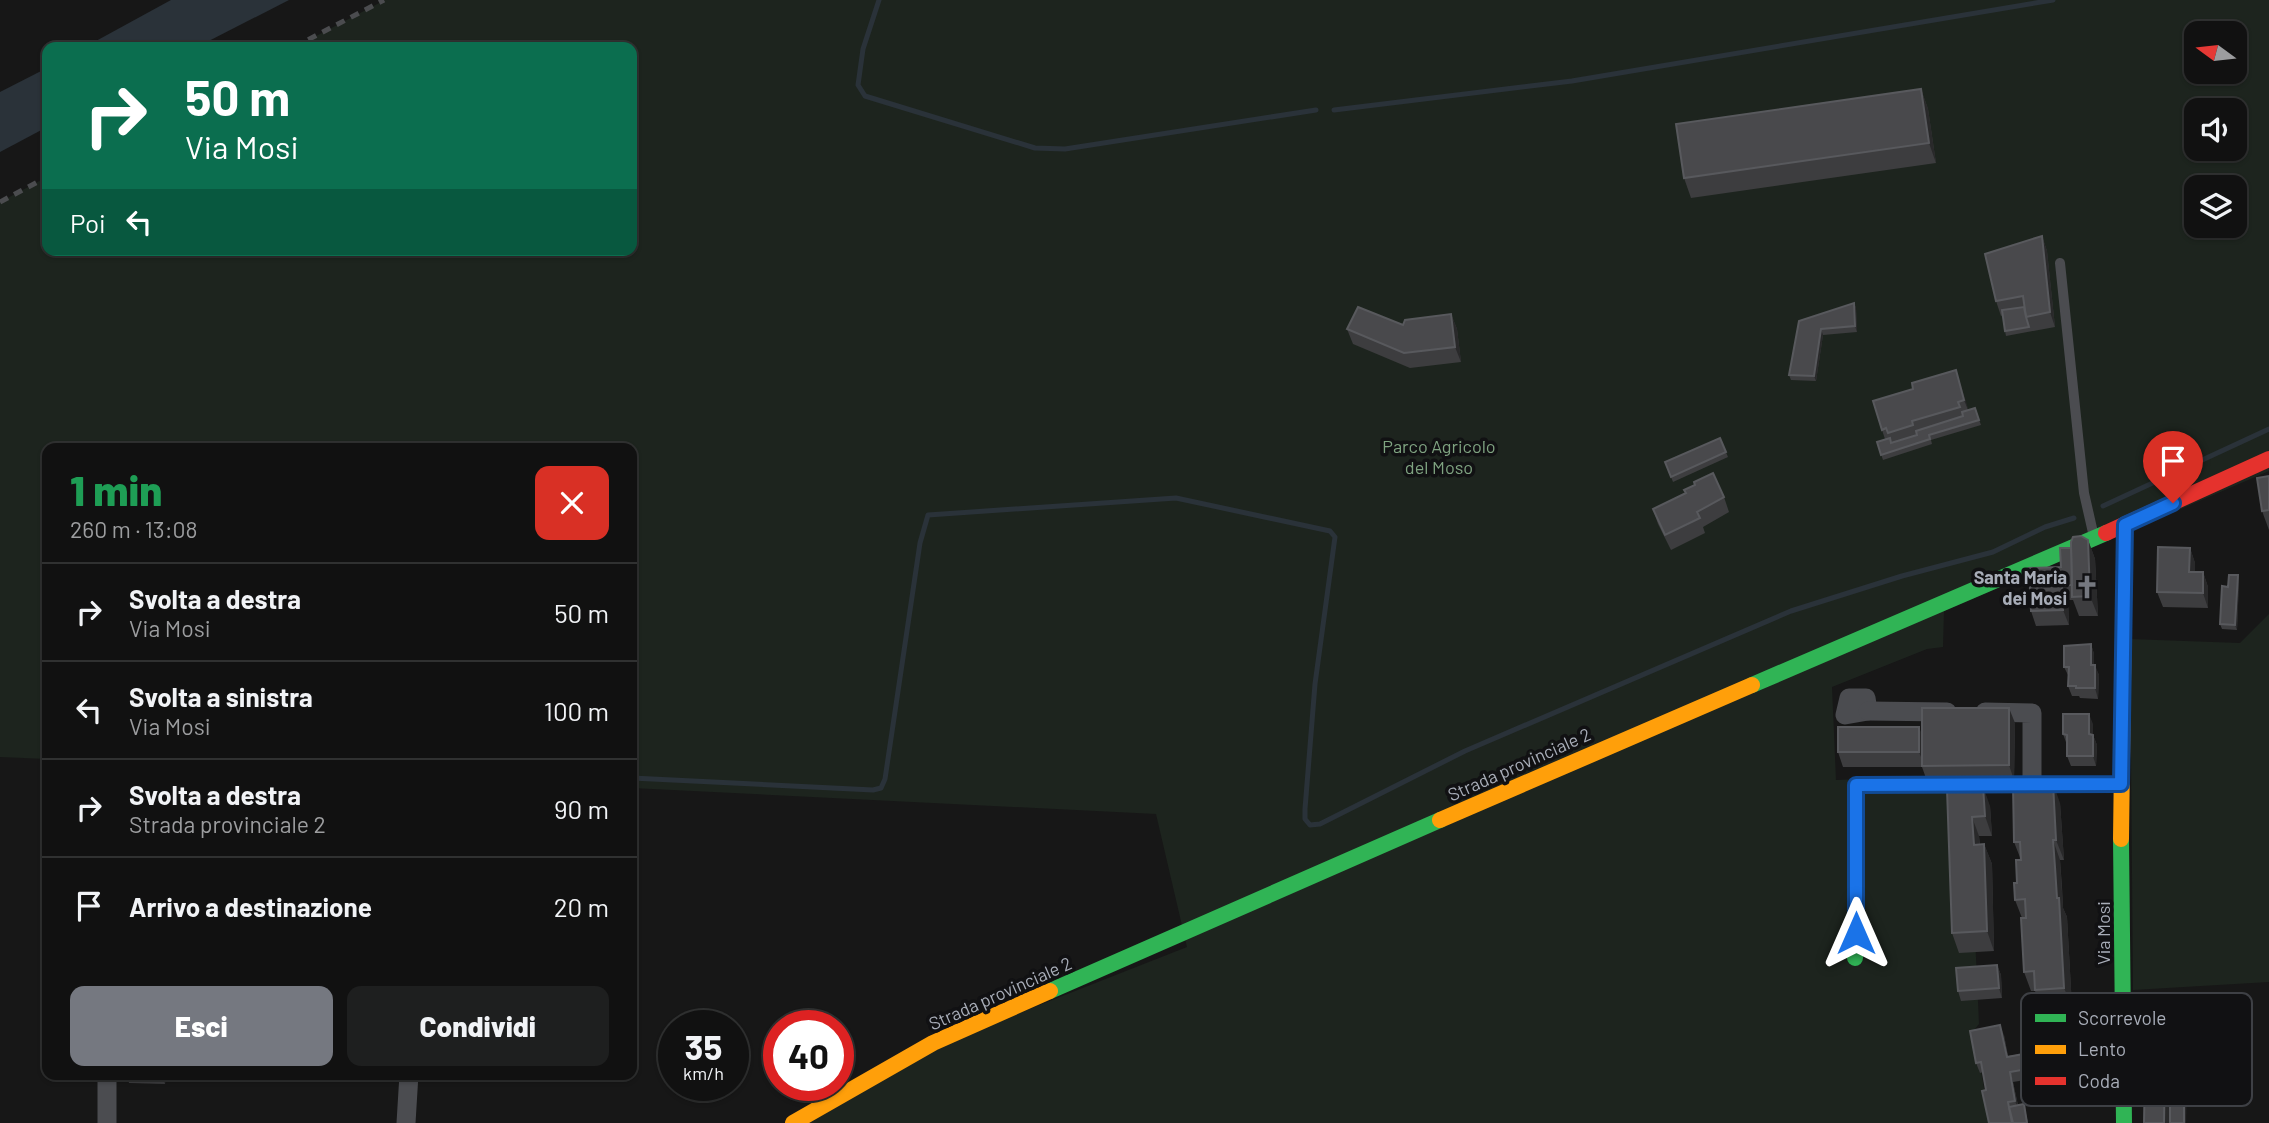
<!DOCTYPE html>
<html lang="it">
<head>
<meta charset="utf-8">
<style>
	:root { --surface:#111; --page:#1e1f1f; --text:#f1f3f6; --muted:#9c9d9f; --line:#303131; --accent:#757880 }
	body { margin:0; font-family:Barlow,sans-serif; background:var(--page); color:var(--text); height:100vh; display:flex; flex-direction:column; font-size:26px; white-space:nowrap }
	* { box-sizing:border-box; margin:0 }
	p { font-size:23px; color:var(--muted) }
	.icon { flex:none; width:38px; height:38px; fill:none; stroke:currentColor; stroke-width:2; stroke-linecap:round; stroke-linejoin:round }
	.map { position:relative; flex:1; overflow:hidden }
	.sheet { position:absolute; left:42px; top:443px; width:595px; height:637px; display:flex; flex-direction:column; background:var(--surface); border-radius:14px; box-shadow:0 2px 5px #0004,0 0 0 2px var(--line) }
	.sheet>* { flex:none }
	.guide { position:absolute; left:42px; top:42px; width:595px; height:214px; border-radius:14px; box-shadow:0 2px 5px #0004,0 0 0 2px var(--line); background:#0b6e4f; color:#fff; overflow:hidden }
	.needle { width:46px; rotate:285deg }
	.buttons { position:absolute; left:2184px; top:21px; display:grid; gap:14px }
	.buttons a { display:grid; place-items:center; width:63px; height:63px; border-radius:14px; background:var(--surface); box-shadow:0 2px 5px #0004,0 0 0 2px var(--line); font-size:35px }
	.speed { position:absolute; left:658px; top:1010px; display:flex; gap:14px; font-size:35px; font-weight:700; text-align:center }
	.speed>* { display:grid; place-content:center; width:91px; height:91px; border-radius:50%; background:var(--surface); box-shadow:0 2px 5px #0004,0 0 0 2px var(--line); line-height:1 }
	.speed small { font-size:18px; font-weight:400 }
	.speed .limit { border:10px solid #d22; background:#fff; color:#111 }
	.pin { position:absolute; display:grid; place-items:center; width:60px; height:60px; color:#fff; margin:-72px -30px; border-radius:50% 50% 50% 0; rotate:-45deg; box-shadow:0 0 7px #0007 }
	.pin .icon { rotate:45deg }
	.me { position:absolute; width:77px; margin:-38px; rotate:0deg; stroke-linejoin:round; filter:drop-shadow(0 0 5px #0008) }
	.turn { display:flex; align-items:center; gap:24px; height:147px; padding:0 28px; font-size:32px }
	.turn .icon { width:91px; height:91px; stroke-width:2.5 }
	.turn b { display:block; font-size:49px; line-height:60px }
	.then { display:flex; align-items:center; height:66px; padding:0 28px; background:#0003; gap:14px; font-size:26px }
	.round { display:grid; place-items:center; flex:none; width:74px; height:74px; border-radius:14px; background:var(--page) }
	.headline { display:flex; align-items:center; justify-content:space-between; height:119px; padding:0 28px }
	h1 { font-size:42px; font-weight:800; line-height:52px; color:#1e9e55 }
	.primary-button { display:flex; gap:14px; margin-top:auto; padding:14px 28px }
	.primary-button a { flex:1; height:80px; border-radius:14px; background:var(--accent); color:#fff; font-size:28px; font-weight:800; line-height:80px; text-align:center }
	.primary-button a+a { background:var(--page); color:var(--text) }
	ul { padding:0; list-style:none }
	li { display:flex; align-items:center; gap:21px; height:98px; padding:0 28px; border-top:2px solid var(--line) }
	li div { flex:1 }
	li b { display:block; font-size:26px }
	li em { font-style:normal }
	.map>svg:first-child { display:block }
	.green { fill:#1d241e; fill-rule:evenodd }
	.water { fill:#2a3239 }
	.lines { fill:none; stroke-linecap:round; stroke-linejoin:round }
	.stream { stroke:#2a3239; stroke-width:5 }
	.lane { stroke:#4b4c50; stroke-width:10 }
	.street { stroke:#4b4c50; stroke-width:19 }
	.fast { stroke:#30b455; stroke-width:16 }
	.slow { stroke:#ff9f0a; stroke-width:16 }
	.jam { stroke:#e5322d; stroke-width:16 }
	.rail { stroke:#4b4c4f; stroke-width:5; stroke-dasharray:9 7; stroke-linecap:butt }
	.wall { fill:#3d3d3f }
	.shaded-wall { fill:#29292a }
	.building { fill:#49494c; stroke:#58595d; stroke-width:2 }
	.route-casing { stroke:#114b97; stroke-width:18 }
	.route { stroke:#1a73e8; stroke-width:12 }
	.labels { text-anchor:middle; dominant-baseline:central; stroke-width:7; stroke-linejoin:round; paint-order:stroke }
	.park-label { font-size:18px; fill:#7fa381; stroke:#111113 }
	.poi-label { font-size:18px; font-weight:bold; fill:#a8adb8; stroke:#111113; text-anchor:end }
	.street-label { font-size:18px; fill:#a8adb8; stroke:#111113 }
	.key { fill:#111113; stroke:#3e4045; stroke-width:2 }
	.key-label { font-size:19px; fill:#a8adb8 }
</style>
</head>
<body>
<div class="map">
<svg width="2269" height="1123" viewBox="0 0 2269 1123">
	<rect width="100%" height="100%" fill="#171717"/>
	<!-- green -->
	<g class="green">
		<path d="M385,0H2269V471L1944,611L1943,647L1927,649L1832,687L1836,780L1961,775L1969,801L1979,1024L1974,1030L1990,1123H799L917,1053L1187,947L1156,814L632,788V448H47V759L0,757V202L47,177V250H632V47H295ZM2196,33H2235V72H2196ZM2196,110H2235V149H2196ZM2196,187H2235V226H2196Z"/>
		<polygon points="2269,614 2269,982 2133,990 2130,639 2240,643"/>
	</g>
	<!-- water -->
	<g class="water">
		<polygon points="171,0 289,0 197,47 85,47"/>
		<polygon points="47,68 47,127 0,152 0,92"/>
	</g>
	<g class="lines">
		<!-- stream -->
		<g class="stream">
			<polyline points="879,0 863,49 858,85 865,96 1035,148 1065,149 1316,110"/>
			<polyline points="1334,110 1572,81 2053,0"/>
			<polyline points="2103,506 2269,429"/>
			<polyline points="632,778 873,790 881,788 885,779 920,543 928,515 1176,498 1330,531 1335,537 1315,684 1305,809 1305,819 1310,825 1320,824 1465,751 1791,611 1902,576 1993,552 2045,527 2074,518"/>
		</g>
		<!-- lane -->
		<polyline class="lane" points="2060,263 2084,493 2094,537"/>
		<!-- street -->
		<g class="street">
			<polygon points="1849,698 1866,698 1868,711 1845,715"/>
			<polyline points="1868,711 1947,712"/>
			<polyline points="1985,712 2032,713 2032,784"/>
			<polyline points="107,1123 107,1074"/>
			<polyline points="406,1123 409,1074"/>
		</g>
		<!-- fast -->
		<g class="fast">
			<polyline points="1752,685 2106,533"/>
			<polyline points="2121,839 2124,1123"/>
			<polyline points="1855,958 1856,785 2121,784"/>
			<polyline points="1050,991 1440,820"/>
		</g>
		<!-- slow -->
		<g class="slow">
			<polyline points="1440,820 1752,685"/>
			<polyline points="2121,839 2125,525"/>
			<polyline points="793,1123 933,1043 1050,991"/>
		</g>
		<!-- jam -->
		<polyline class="jam" points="2106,533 2269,459"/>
		<!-- rail -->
		<g class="rail">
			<polyline points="294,47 384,0"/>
			<polyline points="0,202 47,177"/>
		</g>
	</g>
	<!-- wall -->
	<g class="wall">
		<polygon points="1921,89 1928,109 1936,163 1691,198 1684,178"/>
		<polygon points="2042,236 2047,251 2055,327 2006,336 2005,331 2003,315 2001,316 1996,301"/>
		<polygon points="1854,303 1856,308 1857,332 1823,335 1816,381 1791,380 1789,375 1799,321"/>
		<polygon points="1451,314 1457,329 1461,362 1410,368 1353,344 1347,329 1403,325"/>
		<polygon points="1956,370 1968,410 1975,408 1981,425 1931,440 1932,444 1883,460 1877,442 1885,439 1882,430 1913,389"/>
		<polygon points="1720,438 1728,457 1673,482 1665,462"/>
		<polygon points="2269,476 2269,530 2262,511"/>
		<polygon points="1724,497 1729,512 1703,527 1705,533 1671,550 1658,524 1653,509"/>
		<polygon points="2088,540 2095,559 2098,616 2079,616 2073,600 2068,600 2069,625 2036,626 2031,611 2061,567 2071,548"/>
		<polygon points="2190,548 2195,563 2195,572 2203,572 2208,587 2208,608 2163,607 2157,592"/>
		<polygon points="2238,575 2239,580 2237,630 2222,629 2220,624 2228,587"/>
		<polygon points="2091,644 2094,654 2094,665 2099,675 2098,699 2080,698 2079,696 2072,696 2068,686 2069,677 2064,667"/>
		<polygon points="2015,723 2014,780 1927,781 1922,767 1843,767 1838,752 1922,734"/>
		<polygon points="2093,724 2093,735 2097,745 2096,766 2071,766 2067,756 2067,745 2063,734"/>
		<polygon points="1947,789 1990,806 1992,836 1979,836 1980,845 1984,844 1992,864 1994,951 1959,953 1952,933"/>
		<polygon points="2060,803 2064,860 2060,860 2062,887 2063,908 2067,917 2072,1007 2042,1010 2035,991 2031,991 2024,972 2022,918 2015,900 2021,860 2014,842"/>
		<polygon points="1997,965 2001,975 2002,998 1961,1001 1958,991"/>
		<polygon points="2146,1016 2187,1035 2186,1123 2144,1123"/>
		<polygon points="2059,1022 2061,1027 2072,1032 2074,1060 2084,1064 2087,1099 2054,1101 2051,1091 2050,1076 2013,1082 2018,1105 2025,1109 2028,1123 1989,1123 1986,1090 1983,1072 1980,1073 1976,1063 2004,1035 2008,1056 2040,1051"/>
		<polygon points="126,1074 166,1074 165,1084 129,1083"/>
	</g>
	<!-- shaded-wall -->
	<g class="shaded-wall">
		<polygon points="1921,89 1928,109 1936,163 1929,143"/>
		<polygon points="2042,236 2047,251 2055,327 2050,312"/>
		<polygon points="1854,303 1856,308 1857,332 1855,326"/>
		<polygon points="1451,314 1457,329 1461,362 1455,347"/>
		<polygon points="1821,329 1823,335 1816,381 1814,376"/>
		<polygon points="1956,370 1961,385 1970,415 1964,400"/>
		<polygon points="2088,540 2095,559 2098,616 2090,596"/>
		<polygon points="2190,548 2195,563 2195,587 2189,572"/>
		<polygon points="2203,572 2208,587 2208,608 2203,593"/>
		<polygon points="2238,575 2239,580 2237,630 2235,625"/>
		<polygon points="2062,585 2068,600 2069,625 2063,610"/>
		<polygon points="2091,644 2094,654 2094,675 2091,665"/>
		<polygon points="2095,665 2099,675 2098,699 2095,688"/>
		<polygon points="2009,708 2015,723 2014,780 2009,765"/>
		<polygon points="2089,714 2093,724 2093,744 2089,734"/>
		<polygon points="1919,727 1925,742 1925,767 1919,752"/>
		<polygon points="2093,735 2097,745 2096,766 2093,756"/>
		<polygon points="2053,783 2060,803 2064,860 2056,840"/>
		<polygon points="1983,786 1990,806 1992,836 1985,816"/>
		<polygon points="1972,817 1979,836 1981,865 1974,845"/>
		<polygon points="2053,840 2060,860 2063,908 2067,917 2072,1007 2064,988 2057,898"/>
		<polygon points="1984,844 1992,864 1994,951 1987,931"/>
		<polygon points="1997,965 2001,975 2002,998 1999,988"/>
		<polygon points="2180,1016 2187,1035 2186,1079 2179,1060"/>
		<polygon points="2000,1025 2004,1035 2010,1067 2007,1057"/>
		<polygon points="2071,1027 2072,1032 2075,1065 2073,1060"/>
		<polygon points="2083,1059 2084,1064 2087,1099 2085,1094"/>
		<polygon points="2165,1060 2172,1080 2172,1123 2164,1123"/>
		<polygon points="2010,1072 2013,1082 2019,1111 2015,1101"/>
		<polygon points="162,1074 166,1074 165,1084"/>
		<polygon points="2184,1074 2186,1079 2186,1123 2184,1123"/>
	</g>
	<!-- building -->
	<g class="building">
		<polygon points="1921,89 1929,143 1684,178 1676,124"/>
		<polygon points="2042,236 2050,312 2026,317 2023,296 1996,301 1985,254"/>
		<polygon points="1854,303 1855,326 1821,329 1814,376 1789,375 1799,321"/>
		<polygon points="1358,307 1403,325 1405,320 1451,314 1455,347 1404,353 1347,329"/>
		<polygon points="2024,307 2026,317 2029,327 2005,331 2002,310"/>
		<polygon points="1956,370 1964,400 1958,402 1960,407 1912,421 1913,425 1888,433 1886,428 1882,430 1873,401 1913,389 1912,383"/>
		<polygon points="1975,408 1979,420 1929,435 1930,439 1881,455 1877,442 1890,438 1891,443 1917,435 1916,431 1963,416 1962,412"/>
		<polygon points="1720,438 1726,452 1671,477 1665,462"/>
		<polygon points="1713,473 1724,497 1697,512 1700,518 1665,535 1653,509 1686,493 1684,490 1695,485 1694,482"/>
		<polygon points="2269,476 2269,510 2262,511 2257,478"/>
		<polygon points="2081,536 2088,540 2090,596 2072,597 2071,542 2073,537"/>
		<polygon points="2158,547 2190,548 2189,572 2203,572 2203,593 2157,592"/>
		<polygon points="2060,548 2071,548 2072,585 2062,585 2063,610 2031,611 2029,568 2061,567"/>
		<polygon points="2229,575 2238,575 2235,625 2220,624 2222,586 2228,587"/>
		<polygon points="2091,644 2091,665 2095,665 2095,688 2076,688 2076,686 2068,686 2069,667 2064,667 2064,646"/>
		<polygon points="1922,708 2009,708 2009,765 1922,766"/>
		<polygon points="2063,714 2089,714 2089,734 2093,735 2093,756 2067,756 2067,735 2063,734"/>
		<rect x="1838" y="727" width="81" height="25"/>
		<polygon points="2053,783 2056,840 2053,840 2055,867 2057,898 2059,898 2064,988 2035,990 2034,971 2024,972 2021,918 2026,918 2025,899 2015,900 2014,883 2017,883 2016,860 2021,860 2020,842 2014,842 2013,785"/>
		<polygon points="1983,786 1985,816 1972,817 1974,845 1984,844 1987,931 1952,933 1947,789"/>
		<polygon points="1997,965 1999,988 1958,991 1956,968"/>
		<polygon points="2146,1016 2180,1016 2179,1060 2165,1060 2164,1123 2144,1123"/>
		<polygon points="2059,1022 2062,1056 2071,1055 2073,1089 2051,1091 2049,1065 2010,1072 2015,1101 2008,1102 2012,1123 1989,1123 1982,1091 1986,1090 1981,1062 1976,1063 1970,1031 2000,1025 2007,1057 2040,1051 2038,1024"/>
		<polygon points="2184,1074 2184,1123 2170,1123 2170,1075"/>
		<polygon points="2024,1104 2027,1123 2013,1123 2009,1107"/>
	</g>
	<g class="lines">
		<!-- route casing -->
		<g class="route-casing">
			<polyline id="route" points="1856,933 1856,785 2121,784 2125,525 2173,503"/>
		</g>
		<!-- route -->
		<use href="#route" class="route"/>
	</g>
	<!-- icons -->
	<defs>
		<g id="church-bare" transform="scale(1.89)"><path d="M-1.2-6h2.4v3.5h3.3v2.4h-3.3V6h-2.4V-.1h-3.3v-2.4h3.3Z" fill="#757880" stroke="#111113" stroke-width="2.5" paint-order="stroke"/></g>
	</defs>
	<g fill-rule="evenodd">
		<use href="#church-bare" x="2087" y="587"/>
	</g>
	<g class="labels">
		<!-- park labels -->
		<g class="park-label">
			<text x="1439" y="446">Parco Agricolo<tspan x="1439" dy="21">del Moso</tspan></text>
		</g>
		<!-- poi labels -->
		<g class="poi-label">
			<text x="2067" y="577">Santa Maria<tspan x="2067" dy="21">dei Mosi</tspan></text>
		</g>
		<!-- street labels -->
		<g class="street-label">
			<text transform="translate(1519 764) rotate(-24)">Strada provinciale 2</text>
			<text transform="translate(2103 933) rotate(-90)">Via Mosi</text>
			<text transform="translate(1000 993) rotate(-24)">Strada provinciale 2</text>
		</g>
	</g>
	<!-- legend -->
	<rect x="2021" y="993" width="231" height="113" rx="10" class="key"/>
	<rect x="2035" y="1014" width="31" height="8" fill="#30b455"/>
	<rect x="2035" y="1045" width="31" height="9" fill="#ff9f0a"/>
	<rect x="2035" y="1077" width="31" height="8" fill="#e5322d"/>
	<g class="key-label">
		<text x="2078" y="1025">Scorrevole</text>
		<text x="2078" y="1056">Lento</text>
		<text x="2078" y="1088">Coda</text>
	</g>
</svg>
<div class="buttons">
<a><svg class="needle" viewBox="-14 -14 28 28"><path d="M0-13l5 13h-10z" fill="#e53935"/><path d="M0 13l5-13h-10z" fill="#9c9d9f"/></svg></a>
<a><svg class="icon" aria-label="sound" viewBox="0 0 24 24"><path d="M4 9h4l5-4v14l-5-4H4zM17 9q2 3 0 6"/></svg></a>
<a><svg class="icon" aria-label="layers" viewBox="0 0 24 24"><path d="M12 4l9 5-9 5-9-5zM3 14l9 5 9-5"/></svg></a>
</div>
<div class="speed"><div>35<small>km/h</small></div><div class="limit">40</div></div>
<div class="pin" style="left:2173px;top:503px;background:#d93025"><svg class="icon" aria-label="arrive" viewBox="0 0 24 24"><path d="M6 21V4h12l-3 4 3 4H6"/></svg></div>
<svg class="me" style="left:1856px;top:933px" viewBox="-20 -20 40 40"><path d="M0-17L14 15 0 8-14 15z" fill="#1a73e8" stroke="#fff" stroke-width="4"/></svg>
<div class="guide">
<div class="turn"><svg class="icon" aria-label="right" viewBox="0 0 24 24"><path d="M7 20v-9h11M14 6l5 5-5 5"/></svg><div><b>50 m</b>Via Mosi</div></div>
<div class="then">Poi<svg class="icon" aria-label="left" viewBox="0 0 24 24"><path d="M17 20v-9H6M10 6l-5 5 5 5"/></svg></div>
</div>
<section class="sheet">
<div class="headline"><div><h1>1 min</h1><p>260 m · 13:08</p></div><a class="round" style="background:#d93025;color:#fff"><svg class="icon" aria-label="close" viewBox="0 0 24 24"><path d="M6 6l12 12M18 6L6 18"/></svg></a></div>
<ul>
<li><svg class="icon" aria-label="right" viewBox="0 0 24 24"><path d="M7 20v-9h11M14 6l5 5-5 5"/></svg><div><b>Svolta a destra</b><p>Via Mosi</p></div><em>50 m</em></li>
<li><svg class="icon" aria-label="left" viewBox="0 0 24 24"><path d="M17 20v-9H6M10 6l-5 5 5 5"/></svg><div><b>Svolta a sinistra</b><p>Via Mosi</p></div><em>100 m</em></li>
<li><svg class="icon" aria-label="right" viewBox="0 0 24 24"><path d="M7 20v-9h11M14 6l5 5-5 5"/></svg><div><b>Svolta a destra</b><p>Strada provinciale 2</p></div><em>90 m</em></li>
<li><svg class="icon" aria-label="arrive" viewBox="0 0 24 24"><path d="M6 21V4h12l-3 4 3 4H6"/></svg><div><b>Arrivo a destinazione</b></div><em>20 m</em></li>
</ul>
<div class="primary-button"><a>Esci</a><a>Condividi</a></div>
</section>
</div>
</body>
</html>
